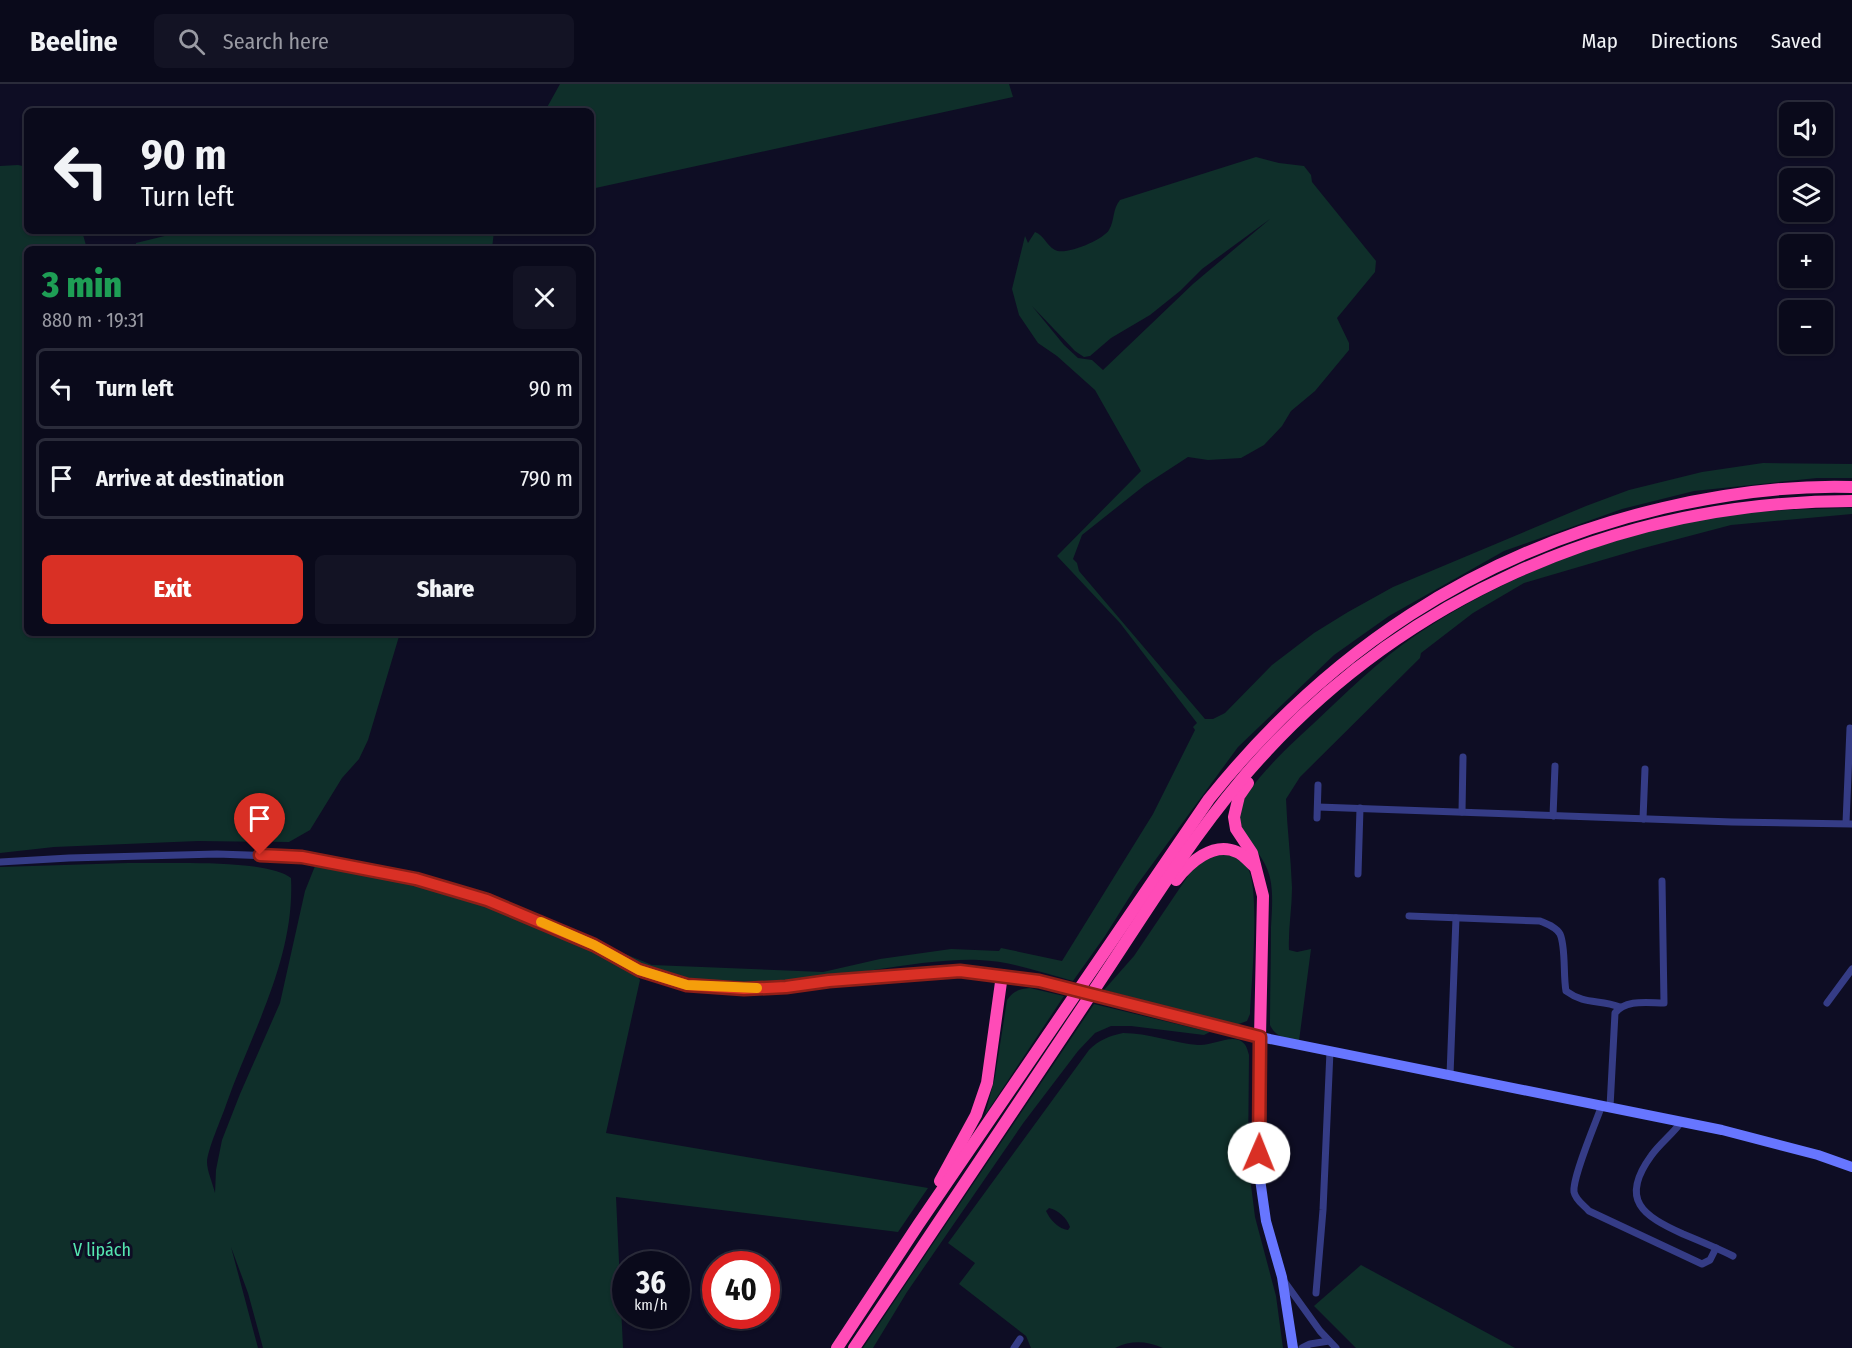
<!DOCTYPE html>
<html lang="en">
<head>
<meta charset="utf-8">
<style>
	:root { --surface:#0a0a1b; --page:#131324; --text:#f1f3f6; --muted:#999aa3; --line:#2a2b3a; --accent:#d93025 }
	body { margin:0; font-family:"Fira Sans Condensed",sans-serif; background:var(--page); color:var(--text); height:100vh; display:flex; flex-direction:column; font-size:22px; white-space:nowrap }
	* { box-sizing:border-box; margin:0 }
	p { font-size:20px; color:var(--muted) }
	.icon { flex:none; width:33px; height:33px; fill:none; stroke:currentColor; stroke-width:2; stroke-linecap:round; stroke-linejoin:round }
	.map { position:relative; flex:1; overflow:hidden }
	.panel { position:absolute; left:24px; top:162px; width:570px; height:390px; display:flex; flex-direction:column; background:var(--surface); border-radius:9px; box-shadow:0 2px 4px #0004,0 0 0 2px var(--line) }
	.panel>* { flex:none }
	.hud { position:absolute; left:24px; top:24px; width:570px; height:126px; border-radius:9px; box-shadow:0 2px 4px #0004,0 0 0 2px var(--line); background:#0a0a1b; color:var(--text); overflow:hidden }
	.tools { position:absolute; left:1779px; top:18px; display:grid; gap:12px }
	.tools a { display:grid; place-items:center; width:54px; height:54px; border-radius:9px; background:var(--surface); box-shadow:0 2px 4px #0004,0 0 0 2px var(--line); font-size:30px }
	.speed { position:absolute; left:612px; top:1167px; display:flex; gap:12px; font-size:30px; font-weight:700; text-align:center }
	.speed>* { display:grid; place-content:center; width:78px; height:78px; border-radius:50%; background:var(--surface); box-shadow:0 2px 4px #0004,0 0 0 2px var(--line); line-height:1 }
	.speed small { font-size:15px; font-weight:400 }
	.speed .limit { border:9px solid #d22; background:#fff; color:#111 }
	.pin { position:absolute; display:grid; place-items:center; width:51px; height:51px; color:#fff; margin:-62px -26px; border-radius:50% 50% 50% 0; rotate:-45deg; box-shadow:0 0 6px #0007 }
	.pin .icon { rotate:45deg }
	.me { position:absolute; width:66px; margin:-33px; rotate:1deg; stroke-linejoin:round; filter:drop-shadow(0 0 4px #0008) }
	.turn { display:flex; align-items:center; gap:21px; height:126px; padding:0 18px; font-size:27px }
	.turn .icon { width:78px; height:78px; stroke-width:2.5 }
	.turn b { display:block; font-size:42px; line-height:51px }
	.round { display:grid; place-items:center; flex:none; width:63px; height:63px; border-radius:9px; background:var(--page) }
	.overview { display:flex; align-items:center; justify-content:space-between; height:102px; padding:0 18px }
	h1 { font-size:36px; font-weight:800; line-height:45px; color:#1e9e55 }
	.cta { display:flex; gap:12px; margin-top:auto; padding:12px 18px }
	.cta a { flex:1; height:69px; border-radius:9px; background:var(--accent); color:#fff; font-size:24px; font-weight:800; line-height:69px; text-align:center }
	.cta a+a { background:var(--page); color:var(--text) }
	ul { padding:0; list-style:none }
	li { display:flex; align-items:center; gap:18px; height:81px; margin:0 12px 9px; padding:0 6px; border:3px solid var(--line); border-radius:9px }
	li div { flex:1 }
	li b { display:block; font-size:22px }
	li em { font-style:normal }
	header { display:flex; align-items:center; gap:36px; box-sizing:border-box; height:84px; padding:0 30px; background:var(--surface); border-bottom:2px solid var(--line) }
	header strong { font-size:28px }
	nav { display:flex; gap:33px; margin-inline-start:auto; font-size:21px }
	.search { width:420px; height:54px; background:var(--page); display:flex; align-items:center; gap:15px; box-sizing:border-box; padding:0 21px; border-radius:9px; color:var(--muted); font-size:22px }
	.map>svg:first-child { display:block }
	.green { fill:#0f2f2a; fill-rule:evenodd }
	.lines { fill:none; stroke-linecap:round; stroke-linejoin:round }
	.street { stroke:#353c86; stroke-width:7 }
	.secondary { stroke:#6776ff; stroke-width:10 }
	.highway { stroke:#ff4bb7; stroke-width:12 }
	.secondary-bridge { stroke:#6776ff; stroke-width:10 }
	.route-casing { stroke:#8d1f18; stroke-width:15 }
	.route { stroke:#d93025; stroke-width:10 }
	.slow { stroke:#f59e0b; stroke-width:10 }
	.labels { text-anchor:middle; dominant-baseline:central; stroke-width:6; stroke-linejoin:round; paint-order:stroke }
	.park-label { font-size:18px; fill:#55e6b0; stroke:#0e0d24 }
</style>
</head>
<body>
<header>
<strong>Beeline</strong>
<div class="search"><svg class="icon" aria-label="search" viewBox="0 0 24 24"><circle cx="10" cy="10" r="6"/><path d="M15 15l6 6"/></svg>Search here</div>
<nav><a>Map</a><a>Directions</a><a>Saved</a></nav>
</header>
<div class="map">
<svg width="1852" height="1264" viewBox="0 0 1852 1264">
	<rect width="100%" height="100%" fill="#0e0d24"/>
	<!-- green -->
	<g class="green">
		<polygon points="560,0 1009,0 1013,13 591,105 591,27 545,27"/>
		<path d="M1256,73L1279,79L1304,82L1311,91L1312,98L1376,177L1375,188L1337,234L1349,259V266L1315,307L1291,327L1282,342L1264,361L1241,374L1208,376L1188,373L1145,401L1082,451L1073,475L1077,479L1079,487L1205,635H1213L1225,629L1272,581L1314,549L1348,528L1393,503L1586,422L1629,406L1702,388L1763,379L1852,380V394H1817L1694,407L1622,425L1504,467L1389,532L1334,571L1238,663L1137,801L1105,852L1073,897C1043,889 1011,877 979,876C874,872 708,942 618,867L652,881L823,888L880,875L951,865L999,867L1001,864L1062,877L1153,730L1195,646L1193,643L1197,639L1120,539L1057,472L1141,387L1095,306L1057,272L1038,259L1019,231L1012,205L1025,152L1028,159L1035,148C1044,151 1046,161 1055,166C1065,172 1103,156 1109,146C1115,136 1112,126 1120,116ZM1270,135L1193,200L1103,286L1092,276L1078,274L1064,261L1032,222L1075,267L1084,273L1090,272L1111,254L1150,231L1180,207L1202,185Z"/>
		<polygon points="18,81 27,83 27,147 82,147 87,165 27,165 27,549 400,549 368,656 359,675 342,694 310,746 289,758 198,757 54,763 0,769 0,82"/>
		<polygon points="185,147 494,147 492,165 136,165 136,159"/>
		<path d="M1852,424V430L1731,441L1640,465L1524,499L1473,529L1421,569L1420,574L1300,693L1286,715C1287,745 1291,774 1292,804C1292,825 1288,845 1289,866L1297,868L1311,865L1299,957C1286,954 1276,954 1270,941C1270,909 1271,876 1271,843C1272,826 1274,803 1268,787C1262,769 1237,747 1239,729C1241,706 1295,656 1313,640C1346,609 1379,576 1416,551C1504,492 1608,452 1711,434C1758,426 1805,425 1852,424Z"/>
		<path d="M1224,768C1233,772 1242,775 1247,783C1261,802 1251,903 1250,930L1247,937L1236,941L1104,906L1134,872L1194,783L1205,773Z"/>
		<path d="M128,779C164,780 265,774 291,794C295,875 252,947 226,1021C222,1033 207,1067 207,1078C207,1087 213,1100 215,1109L216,1086L222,1056L240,1010L280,919L305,807L315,782L397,795L479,817L633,886L640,896L606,1049L928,1104L898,1148L616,1113L623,1264H263L248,1209L231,1163L258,1264H0V783Z"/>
		<path d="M1030,904L1064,912L985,1031L995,993L1007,916C1013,907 1019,905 1030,904Z"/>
		<polygon points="1094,920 1210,948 1204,951 1131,942 1111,942 1095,949 1078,967 1024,1038 907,1208 873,1264 863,1264"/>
		<path d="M1123,949C1148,949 1173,959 1198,961C1212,962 1227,952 1239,956C1246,959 1247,964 1249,971L1248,1077L1255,1133L1276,1212L1283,1264H1163C1146,1257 1132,1256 1115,1264H1031L1026,1252L959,1200L975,1179L948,1159L1089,966C1099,956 1109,952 1123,949ZM1049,1124C1058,1126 1067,1134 1070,1143L1068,1146C1059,1145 1050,1136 1046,1127Z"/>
		<polygon points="1361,1181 1515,1264 1356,1264 1314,1222"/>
	</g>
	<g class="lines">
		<!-- street -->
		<g class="street">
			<polyline points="1318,723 1732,738 1852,740"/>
			<polyline points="1462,728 1463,673"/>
			<polyline points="1553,732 1555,682"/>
			<polyline points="1317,734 1318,701"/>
			<polyline points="1643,735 1645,685"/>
			<polyline points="1846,739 1850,644"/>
			<polyline points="0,778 69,774 217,770 302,773 416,795 487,816 594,860 639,886 687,901 744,905 960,887 1002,891"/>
			<polyline points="1358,790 1360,724"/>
			<path d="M1409,832L1540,837C1547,840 1556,843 1560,850C1566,863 1563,891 1566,907C1585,921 1599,915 1620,923"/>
			<polyline points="1827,919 1852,885"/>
			<polyline points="1450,991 1456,834"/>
			<path d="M1602,1021C1596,1038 1572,1094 1574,1108C1576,1117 1584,1121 1589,1127L1702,1180L1710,1176L1716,1164"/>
			<path d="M1610,1023L1615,929C1626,915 1648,919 1664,919L1662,797"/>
			<path d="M1682,1037C1673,1050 1660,1059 1651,1072C1619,1116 1643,1132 1683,1150C1700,1157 1717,1164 1733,1172"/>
			<polyline points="1284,1197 1320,1247 1336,1264"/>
			<polyline points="1316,1209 1323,1126 1330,967"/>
			<polyline points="1014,1264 1020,1255"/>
			<polyline points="1302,1264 1310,1260 1329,1257"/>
		</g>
		<!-- secondary -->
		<g class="secondary">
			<polyline points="1002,891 1039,897"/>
			<polyline points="1125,920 1260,953 1722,1046 1818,1071 1852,1083"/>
			<polyline points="1260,953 1259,1088 1266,1137 1282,1193 1293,1264"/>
		</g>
		<!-- highway -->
		<g class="highway">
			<polyline points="1248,699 1239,712 1234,733 1236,745 1252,769 1263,812 1260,953"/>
			<path d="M1176,796C1189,779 1213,757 1237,768C1244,771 1249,778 1255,783"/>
			<polyline points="940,1097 976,1031 987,999 1002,891"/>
			<path d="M837,1264L918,1141L1209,715C1328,567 1476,468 1663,424C1724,410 1788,401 1852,403"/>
			<path d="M854,1264C932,1149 1009,1033 1086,918C1136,844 1183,765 1241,696C1394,515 1616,417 1852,417"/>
		</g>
		<!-- secondary-bridge -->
		<polyline class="secondary-bridge" points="1039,897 1125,920"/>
	</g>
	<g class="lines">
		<!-- route casing -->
		<g class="route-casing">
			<polyline id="route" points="260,771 302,773 416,795 487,816 594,861 639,886 687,901 744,905 786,903 829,897 960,887 1039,897 1260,953 1259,1069"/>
		</g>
		<!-- route -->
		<use href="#route" class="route"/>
		<!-- slow -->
		<polyline class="slow" points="541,838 594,861 639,886 687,901 757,904"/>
	</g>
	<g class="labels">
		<!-- park labels -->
		<g class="park-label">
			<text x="102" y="1166">V lipách</text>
		</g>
	</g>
</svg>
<div class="tools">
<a><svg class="icon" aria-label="sound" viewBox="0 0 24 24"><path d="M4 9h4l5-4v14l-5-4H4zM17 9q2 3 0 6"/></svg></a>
<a><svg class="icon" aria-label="layers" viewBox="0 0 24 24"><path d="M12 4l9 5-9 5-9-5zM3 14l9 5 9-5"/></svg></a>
<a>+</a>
<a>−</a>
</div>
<div class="speed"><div>36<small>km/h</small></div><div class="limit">40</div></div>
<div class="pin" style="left:260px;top:771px;background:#d93025"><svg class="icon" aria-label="arrive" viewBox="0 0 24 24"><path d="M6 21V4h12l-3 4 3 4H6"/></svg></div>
<svg class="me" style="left:1259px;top:1069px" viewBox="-20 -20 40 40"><circle r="19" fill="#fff"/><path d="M0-13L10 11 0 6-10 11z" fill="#d93025"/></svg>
<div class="hud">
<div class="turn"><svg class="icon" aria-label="left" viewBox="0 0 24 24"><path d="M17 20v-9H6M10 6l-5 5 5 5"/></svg><div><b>90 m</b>Turn left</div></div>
</div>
<section class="panel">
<div class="overview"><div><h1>3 min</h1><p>880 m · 19:31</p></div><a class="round"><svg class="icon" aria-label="close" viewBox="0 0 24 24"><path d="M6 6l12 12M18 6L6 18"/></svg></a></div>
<ul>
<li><svg class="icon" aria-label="left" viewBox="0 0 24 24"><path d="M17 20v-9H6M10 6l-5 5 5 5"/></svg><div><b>Turn left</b></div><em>90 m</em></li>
<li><svg class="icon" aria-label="arrive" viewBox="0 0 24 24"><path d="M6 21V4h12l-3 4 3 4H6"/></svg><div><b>Arrive at destination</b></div><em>790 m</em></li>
</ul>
<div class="cta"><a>Exit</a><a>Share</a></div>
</section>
</div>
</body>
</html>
